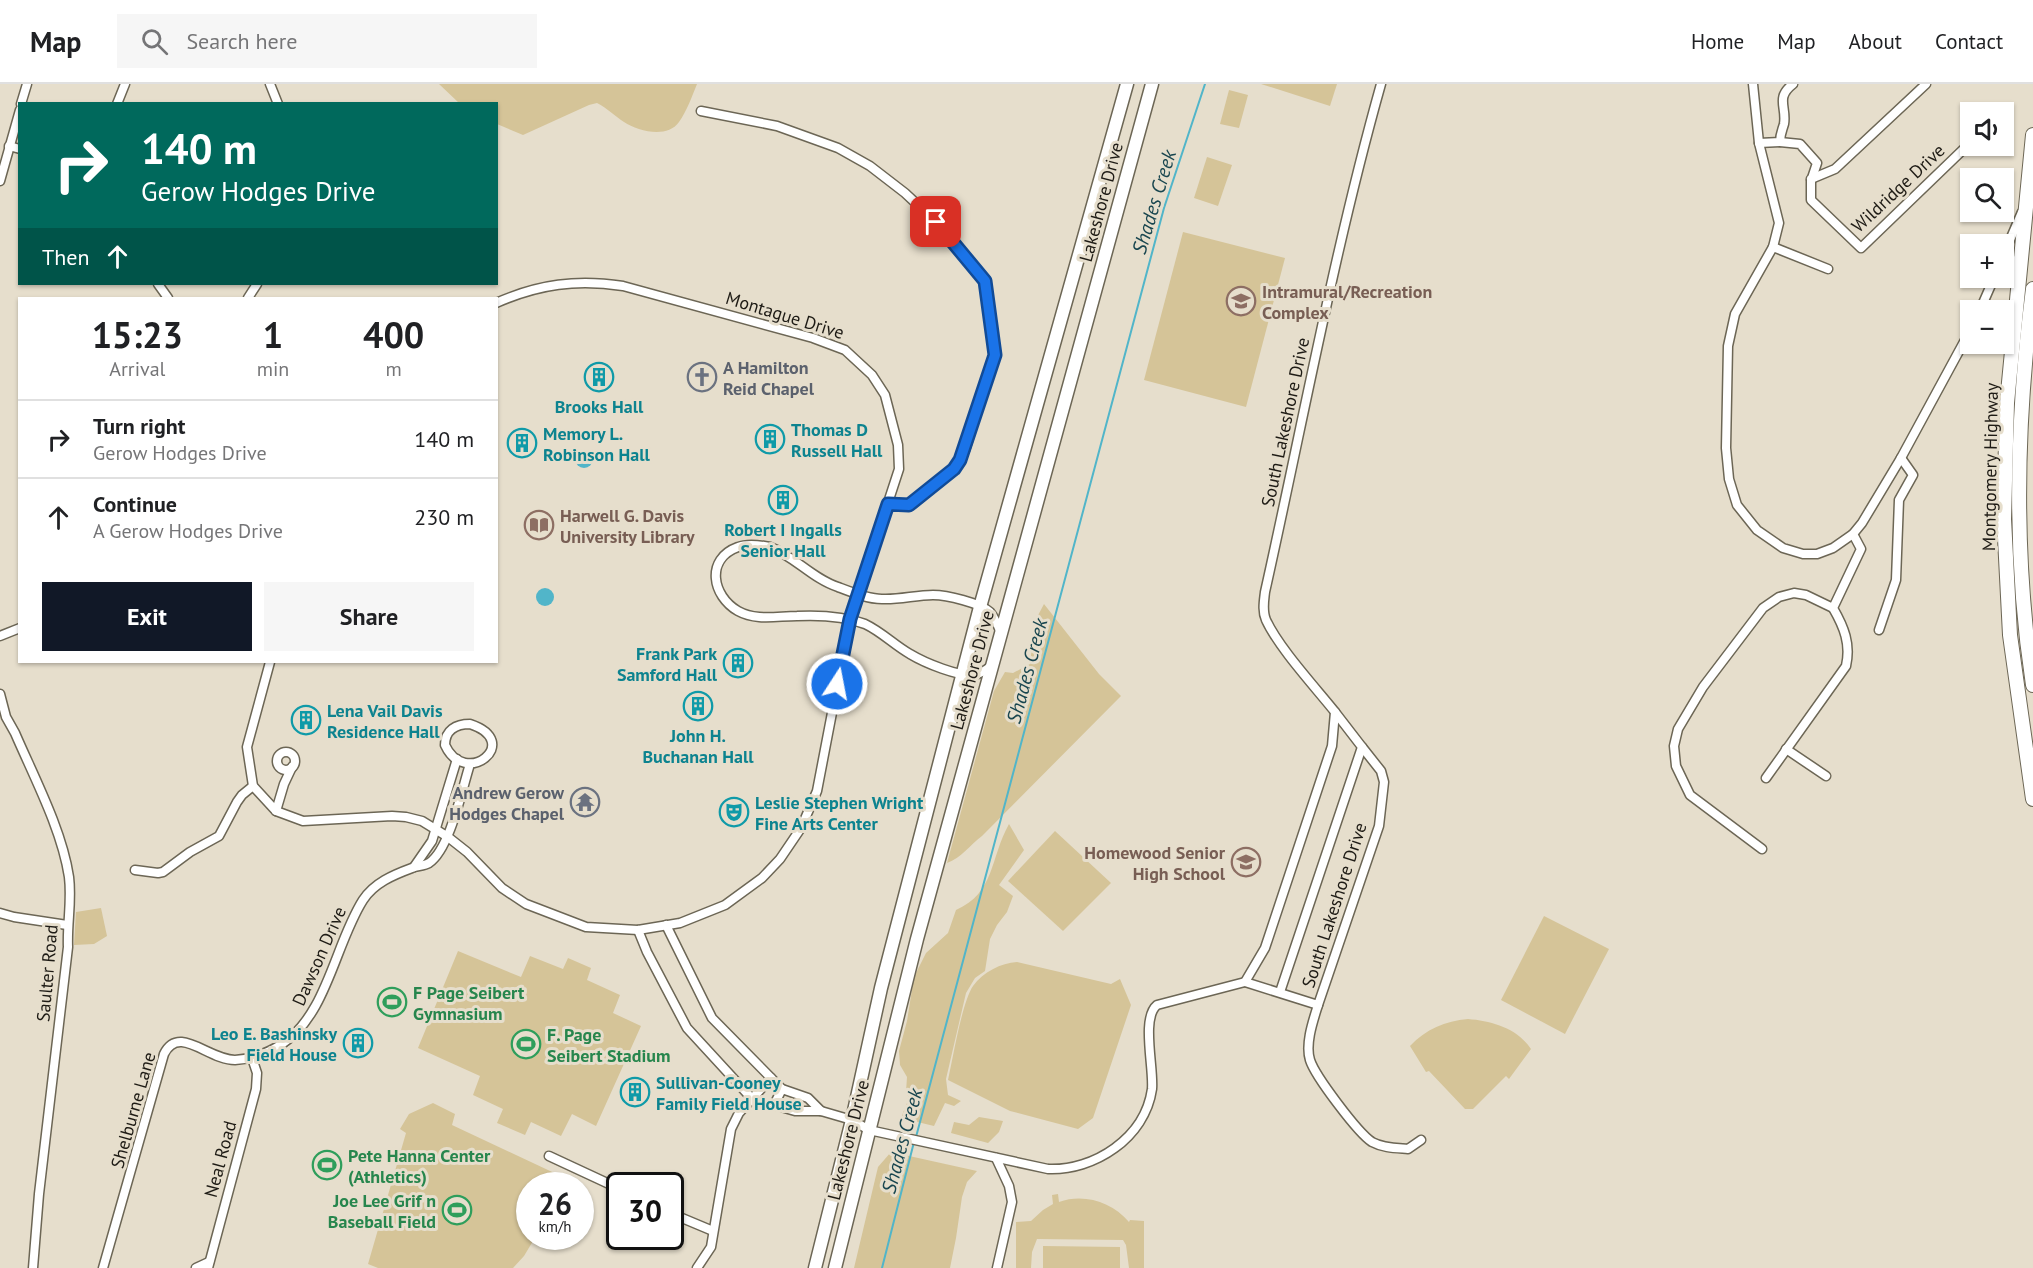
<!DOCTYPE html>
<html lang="en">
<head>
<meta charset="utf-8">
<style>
	:root { --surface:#fff; --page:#f6f6f6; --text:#202124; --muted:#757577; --line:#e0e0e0; --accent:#111827 }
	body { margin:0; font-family:"PT Sans",sans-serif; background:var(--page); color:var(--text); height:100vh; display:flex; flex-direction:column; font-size:22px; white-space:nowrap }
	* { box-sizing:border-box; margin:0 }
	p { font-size:20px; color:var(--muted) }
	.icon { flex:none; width:33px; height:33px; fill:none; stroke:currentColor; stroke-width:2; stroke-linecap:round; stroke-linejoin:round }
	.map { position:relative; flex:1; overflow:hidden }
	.side { position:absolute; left:18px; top:213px; width:480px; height:366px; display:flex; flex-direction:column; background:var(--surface); border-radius:0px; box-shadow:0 2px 4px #0004 }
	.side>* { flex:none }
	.top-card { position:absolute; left:18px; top:18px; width:480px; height:183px; border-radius:0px; box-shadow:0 2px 4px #0004; background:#00695c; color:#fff; overflow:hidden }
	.fabs { position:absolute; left:1960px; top:18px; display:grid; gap:12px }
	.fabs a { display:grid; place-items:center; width:54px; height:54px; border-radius:0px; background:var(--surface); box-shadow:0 2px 4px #0004; font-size:30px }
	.speed { position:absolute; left:516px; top:1088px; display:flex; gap:12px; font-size:30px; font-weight:700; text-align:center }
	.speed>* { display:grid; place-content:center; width:78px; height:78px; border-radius:50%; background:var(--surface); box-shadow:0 2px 4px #0004; line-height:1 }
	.speed small { font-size:15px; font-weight:400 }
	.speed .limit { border:3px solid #111; border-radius:9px; background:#fff; color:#111 }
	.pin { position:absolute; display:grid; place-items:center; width:51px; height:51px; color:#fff; margin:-26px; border-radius:12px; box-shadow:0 3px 9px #0006 }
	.me { position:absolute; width:66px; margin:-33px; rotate:11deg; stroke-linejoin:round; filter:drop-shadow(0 0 4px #0008) }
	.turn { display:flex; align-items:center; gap:21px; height:126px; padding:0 24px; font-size:27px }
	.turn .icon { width:78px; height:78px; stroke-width:2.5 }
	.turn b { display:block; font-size:42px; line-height:51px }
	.then { display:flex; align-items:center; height:57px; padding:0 24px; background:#0003; gap:12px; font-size:22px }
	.eta { display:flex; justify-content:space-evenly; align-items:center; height:102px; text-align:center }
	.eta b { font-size:36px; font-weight:700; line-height:42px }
	.primary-button { display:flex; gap:12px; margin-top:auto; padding:12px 24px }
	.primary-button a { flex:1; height:69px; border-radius:0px; background:var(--accent); color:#fff; font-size:24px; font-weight:700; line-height:69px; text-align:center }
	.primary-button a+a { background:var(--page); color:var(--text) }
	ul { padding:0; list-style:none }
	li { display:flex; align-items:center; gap:18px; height:78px; padding:0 24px; border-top:2px solid var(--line) }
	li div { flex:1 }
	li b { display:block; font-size:22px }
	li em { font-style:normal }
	header { display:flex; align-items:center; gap:36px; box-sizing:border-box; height:84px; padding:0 30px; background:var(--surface); border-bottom:2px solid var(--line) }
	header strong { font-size:28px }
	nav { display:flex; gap:33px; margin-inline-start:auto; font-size:21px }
	.search { width:420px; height:54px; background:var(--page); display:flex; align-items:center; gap:15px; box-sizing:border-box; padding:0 21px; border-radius:0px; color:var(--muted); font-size:22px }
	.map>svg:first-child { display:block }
	.green { fill:#d5c498 }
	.water { fill:#51b5c9 }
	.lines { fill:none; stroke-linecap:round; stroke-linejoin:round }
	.stream { stroke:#51b5c9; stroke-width:2 }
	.street-casing { stroke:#6c6655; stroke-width:11 }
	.secondary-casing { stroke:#6c6655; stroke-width:15 }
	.primary-casing { stroke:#6c6655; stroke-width:16 }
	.street { stroke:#fff; stroke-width:8 }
	.secondary { stroke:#fff; stroke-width:12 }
	.primary { stroke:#fff; stroke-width:14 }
	.route-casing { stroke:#114b97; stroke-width:15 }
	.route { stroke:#1a73e8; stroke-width:10 }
	.labels { text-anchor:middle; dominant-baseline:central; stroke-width:6; stroke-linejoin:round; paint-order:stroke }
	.street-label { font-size:18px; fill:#1e1b15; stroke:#e6decc }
	.education-label { font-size:18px; font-weight:bold; fill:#785e54; stroke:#e6decc; text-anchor:start }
	.worship-label { font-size:18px; font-weight:bold; fill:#5b616d; stroke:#e6decc; text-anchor:start }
	.culture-label { font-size:18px; font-weight:bold; fill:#0d838f; stroke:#e6decc; text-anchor:start }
	.leisure-label { font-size:18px; font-weight:bold; fill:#27864d; stroke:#e6decc; text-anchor:start }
	.water-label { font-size:20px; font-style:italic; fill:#19464f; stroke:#e6decc }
</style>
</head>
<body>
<header>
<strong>Map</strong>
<div class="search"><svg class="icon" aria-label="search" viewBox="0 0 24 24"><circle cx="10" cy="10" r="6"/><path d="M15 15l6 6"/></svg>Search here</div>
<nav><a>Home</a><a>Map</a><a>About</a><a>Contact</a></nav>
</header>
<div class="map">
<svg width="2033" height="1184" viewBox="0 0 2033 1184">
	<rect width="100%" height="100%" fill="#e6decc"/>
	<!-- green -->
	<g class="green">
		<path d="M439,0H697C692,12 687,27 679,38C667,55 638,47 624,38C615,32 607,24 597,19L589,21L523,51L497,40L496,20L459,19Z"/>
		<polygon points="1261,0 1337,0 1330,22"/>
		<polygon points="1229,6 1248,11 1239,44 1220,40"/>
		<polygon points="1207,73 1232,81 1218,122 1194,114"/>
		<polygon points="1183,148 1285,174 1246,323 1144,296"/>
		<path d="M1044,520L1099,590L1121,612L982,752C970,761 961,774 947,779L994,607L1005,588L1013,589L1030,580L1035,537Z"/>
		<path d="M1009,740L1024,766L999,801L1013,812L1007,828L997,841L990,855L985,887L975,894L966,909L946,995L948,1011L961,1017L954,1022L945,1019L934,1042L901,1034L909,1014L906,1008L907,993L900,981L899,967L907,937L914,893L926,869L948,849L956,826C995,809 990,774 1009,740Z"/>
		<polygon points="1055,747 1111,799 1063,847 1008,797"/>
		<polygon points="101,824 107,852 94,860 74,861 76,828"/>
		<polygon points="1544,832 1609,865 1565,950 1501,916"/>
		<polygon points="458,867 521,893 530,872 563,885 568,874 591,884 587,896 620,911 613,929 641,942 596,1042 572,1030 561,1052 531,1038 525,1051 497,1039 503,1025 473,1011 480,992 418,964"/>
		<path d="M1017,878L1111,900L1120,895L1131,921L1093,1034L1078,1045L1010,1027L948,996C953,974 962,918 973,902C983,888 1001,879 1017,878Z"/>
		<path d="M1468,935C1492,937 1517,944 1531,965L1509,995L1506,992L1473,1025H1465L1429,987L1426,988L1410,962C1426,945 1445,937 1468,935Z"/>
		<polygon points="433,1019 455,1030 452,1041 565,1094 562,1101 530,1101 530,1152 536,1152 524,1172 513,1184 378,1184 368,1180 406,1049 400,1045 409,1030"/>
		<polygon points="979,1033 1003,1037 999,1048 988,1059 951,1049 954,1038 969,1041"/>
		<polygon points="891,1068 977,1087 967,1098 962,1113 956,1154 950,1184 854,1184 878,1083"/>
		<path d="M1058,1110L1059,1118C1084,1109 1112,1118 1129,1138L1130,1136L1144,1137V1184H1129L1126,1161L1123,1156L1037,1155L1032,1168L1031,1184H1016V1138L1031,1137L1043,1126L1053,1120L1052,1111Z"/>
		<polygon points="1043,1162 1120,1163 1120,1184 1043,1184"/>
	</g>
	<!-- water -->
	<g class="water">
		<circle cx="584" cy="375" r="9"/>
		<circle cx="545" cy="513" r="9"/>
	</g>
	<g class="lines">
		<!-- stream -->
		<g class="stream">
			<polyline points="916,1053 1164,124 1205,0"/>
			<polyline points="882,1184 914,1058"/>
		</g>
		<!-- street casing -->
		<g class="street-casing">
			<g id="street">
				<polyline points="270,0 278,20"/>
				<polyline points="1753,0 1759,59 1779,139 1773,163 1735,230 1728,262 1726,364 1729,395 1737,421 1757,446 1783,464 1803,470 1817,470 1833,464 1853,450 1862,439 1901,374 1971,245"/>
				<polyline points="21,20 27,0"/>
				<polyline points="117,20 125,0"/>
				<polyline points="701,27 777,42 838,64 870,82 905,109 936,138 985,197 995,271 965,366 954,385 914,418 906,422 888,420"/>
				<polyline points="1780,58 1800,60 1817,79 1811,97 1811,116 1861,164 1971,58"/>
				<path d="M1759,59L1780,58C1780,50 1782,47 1784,40C1787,23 1775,14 1793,0"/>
				<polyline points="9,62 20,65"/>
				<polyline points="1811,95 1835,85 1926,0"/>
				<polyline points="0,97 20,26"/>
				<polyline points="1773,163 1828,185"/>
				<polyline points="2004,170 2022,128"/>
				<polyline points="2004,183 2020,174"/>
				<polyline points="158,200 168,214"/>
				<polyline points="248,214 257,200"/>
				<polyline points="1980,226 1994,194"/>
				<polyline points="1879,546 1896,496 1899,416 1913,391 1901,374"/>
				<polyline points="0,552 20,544"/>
				<path d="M270,578L247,663L253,702L276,727L303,737L392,732L406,733L422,737L448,753L467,768L502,804L526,820L586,843L638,846L680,839L725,821L762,794L780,775L801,744L817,707L850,535L899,385L898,361L885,311L872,291L845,266L813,254L623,202C577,195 539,200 496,219"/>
				<path d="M991,582C986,586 982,589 975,591C959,593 925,579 910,570C894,561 882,548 865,540C844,532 819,531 797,532C777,532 756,537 738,527C712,512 705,475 738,463C748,459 760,461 770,463C794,472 813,495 838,503C851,508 868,515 882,515C899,516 916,511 933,511C947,511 980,519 990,528C995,534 998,542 1001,549"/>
				<path d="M0,610L6,633L15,649C34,693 62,746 69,793C72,817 67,839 68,863L39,1110L33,1184"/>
				<path d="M470,640C524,658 465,705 445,661C445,646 456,640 470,640Z"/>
				<polyline points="1786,665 1826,692"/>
				<circle cx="286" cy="677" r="9"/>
				<path d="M1766,694L1846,582C1851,560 1844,543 1833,524L1861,465L1853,450"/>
				<polyline points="276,727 284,700 292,683"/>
				<polyline points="1762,765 1690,711 1676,682 1674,662 1678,645 1703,603 1763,524 1779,513 1794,509 1806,511 1833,524"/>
				<polyline points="414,783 432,757 457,675"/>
				<polyline points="135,786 158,789 163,788 190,768 219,752 237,718 242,711 253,702"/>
				<polyline points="0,829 14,833 67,841"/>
				<polyline points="666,841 712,934 782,1005 808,1014 821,1027"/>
				<path d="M638,846L647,868L687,944L755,1018L761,1021H774L795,1027H821L852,1036L869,1046L1048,1085C1094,1087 1145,1054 1152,1005C1154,984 1141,934 1157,921L1245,898L1265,864L1332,662L1335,628C1315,603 1279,564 1266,536C1262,527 1264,517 1265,508C1303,338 1334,167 1381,0"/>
				<polyline points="1245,898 1318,921 1379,742 1384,698 1381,687 1362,663"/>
				<polyline points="1280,908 1362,663 1335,628"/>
				<path d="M1318,921C1313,937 1305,960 1310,976C1315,992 1358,1049 1372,1058C1383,1064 1396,1064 1408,1065L1421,1056"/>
				<polyline points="774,1021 782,1005"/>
				<polyline points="549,1072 620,1105"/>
				<polyline points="996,1074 1009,1102 1012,1118 997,1184"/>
				<polyline points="670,1129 713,1147"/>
				<path d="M103,1184L164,970C179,940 208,976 235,976C252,975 268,969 282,960C327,931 335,860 363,816C374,799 393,791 412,784C417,782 424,782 429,779C450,765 462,705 470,680"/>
				<polyline points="196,1184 209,1178"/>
				<polyline points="208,1184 256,1005 257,989 252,974"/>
				<polyline points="697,1184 711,1163 731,1045 739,1029 771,994"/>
			</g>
		</g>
		<!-- secondary casing -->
		<g class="secondary-casing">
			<g id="secondary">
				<polyline points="815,1184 852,1036 881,904 980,523 1127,0"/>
				<polyline points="835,1184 917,855 1152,0"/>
			</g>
		</g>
		<!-- primary casing -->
		<g class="primary-casing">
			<g id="primary">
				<polyline points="2033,51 2007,319 2004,435 2010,551 2033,715"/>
				<path d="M2033,205C2016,336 2013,470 2033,601"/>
			</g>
		</g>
		<!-- street -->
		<use href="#street" class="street"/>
		<!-- secondary -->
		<use href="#secondary" class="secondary"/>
		<!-- primary -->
		<use href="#primary" class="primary"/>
	</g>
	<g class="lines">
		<!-- route casing -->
		<g class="route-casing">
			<polyline id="route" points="837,600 850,535 888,420 909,421 954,385 960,376 995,271 985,197 936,138"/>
		</g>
		<!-- route -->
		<use href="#route" class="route"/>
	</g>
	<!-- icons -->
	<defs>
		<g id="university-ring" transform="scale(1.5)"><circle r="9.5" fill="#e6decc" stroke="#8d6e63" stroke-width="1.5"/><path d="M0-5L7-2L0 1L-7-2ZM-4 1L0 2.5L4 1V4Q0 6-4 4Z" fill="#8d6e63"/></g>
		<g id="building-ring" transform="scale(1.5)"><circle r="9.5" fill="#e6decc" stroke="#0f9aa8" stroke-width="1.5"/><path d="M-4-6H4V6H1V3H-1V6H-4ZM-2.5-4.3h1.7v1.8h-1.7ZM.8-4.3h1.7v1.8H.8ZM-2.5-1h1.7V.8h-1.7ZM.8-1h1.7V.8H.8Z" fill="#0f9aa8"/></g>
		<g id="church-ring" transform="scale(1.5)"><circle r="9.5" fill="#e6decc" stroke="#6b7280" stroke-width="1.5"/><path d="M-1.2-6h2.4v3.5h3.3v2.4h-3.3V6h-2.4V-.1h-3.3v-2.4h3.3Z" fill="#6b7280"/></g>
		<g id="library-ring" transform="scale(1.5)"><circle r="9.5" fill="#e6decc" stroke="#8d6e63" stroke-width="1.5"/><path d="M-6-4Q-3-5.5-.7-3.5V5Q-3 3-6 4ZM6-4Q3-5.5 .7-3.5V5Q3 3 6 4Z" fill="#8d6e63"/></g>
		<g id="temple-ring" transform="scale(1.5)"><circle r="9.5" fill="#e6decc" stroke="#6b7280" stroke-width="1.5"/><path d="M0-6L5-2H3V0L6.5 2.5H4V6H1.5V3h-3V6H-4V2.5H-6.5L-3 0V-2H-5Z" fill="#6b7280"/></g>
		<g id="theatre-ring" transform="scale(1.5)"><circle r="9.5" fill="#e6decc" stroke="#0f9aa8" stroke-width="1.5"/><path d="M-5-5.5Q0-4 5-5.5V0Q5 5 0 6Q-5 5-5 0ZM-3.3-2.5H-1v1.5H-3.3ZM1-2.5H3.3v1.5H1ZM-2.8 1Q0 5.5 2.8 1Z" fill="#0f9aa8"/></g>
		<g id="school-ring" transform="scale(1.5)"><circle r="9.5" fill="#e6decc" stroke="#8d6e63" stroke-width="1.5"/><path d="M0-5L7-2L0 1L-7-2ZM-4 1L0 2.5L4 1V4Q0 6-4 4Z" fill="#8d6e63"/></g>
		<g id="stadium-ring" transform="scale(1.5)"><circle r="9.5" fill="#e6decc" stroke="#2e9e5b" stroke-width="1.5"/><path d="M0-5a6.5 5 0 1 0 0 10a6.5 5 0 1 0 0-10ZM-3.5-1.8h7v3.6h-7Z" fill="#2e9e5b"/></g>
	</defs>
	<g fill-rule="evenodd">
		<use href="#university-ring" x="1241" y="217"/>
		<use href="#building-ring" x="599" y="293"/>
		<use href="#church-ring" x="702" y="293"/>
		<use href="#building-ring" x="770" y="355"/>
		<use href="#building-ring" x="522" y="359"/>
		<use href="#building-ring" x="783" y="416"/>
		<use href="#library-ring" x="539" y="441"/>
		<use href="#building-ring" x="738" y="579"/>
		<use href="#building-ring" x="698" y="622"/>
		<use href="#building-ring" x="306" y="636"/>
		<use href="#temple-ring" x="585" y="718"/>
		<use href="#theatre-ring" x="734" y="728"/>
		<use href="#school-ring" x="1246" y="778"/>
		<use href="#stadium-ring" x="392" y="918"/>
		<use href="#building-ring" x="358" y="959"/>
		<use href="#stadium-ring" x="526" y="960"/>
		<use href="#building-ring" x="635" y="1008"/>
		<use href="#stadium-ring" x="327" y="1081"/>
		<use href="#stadium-ring" x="457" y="1126"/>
	</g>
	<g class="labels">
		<!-- street labels -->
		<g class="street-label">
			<text transform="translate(1898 104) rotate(-43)">Wildridge Drive</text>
			<text transform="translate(1101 118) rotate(-75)">Lakeshore Drive</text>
			<text transform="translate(785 231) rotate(17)">Montague Drive</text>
			<text transform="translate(1285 338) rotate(-78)">South Lakeshore Drive</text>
			<text transform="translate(1990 383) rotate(-89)">Montgomery Highway</text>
			<text transform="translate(972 586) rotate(-75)">Lakeshore Drive</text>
			<text transform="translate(1334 821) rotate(-72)">South Lakeshore Drive</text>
			<text transform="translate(319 872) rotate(-66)">Dawson Drive</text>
			<text transform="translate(47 889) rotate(-85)">Saulter Road</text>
			<text transform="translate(133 1026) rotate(-74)">Shelburne Lane</text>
			<text transform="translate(848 1056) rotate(-76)">Lakeshore Drive</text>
			<text transform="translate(220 1075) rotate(-75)">Neal Road</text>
		</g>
		<!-- education labels -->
		<g class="education-label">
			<text x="1262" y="207">Intramural/Recreation<tspan x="1262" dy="21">Complex</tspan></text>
			<text x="560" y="431">Harwell G. Davis<tspan x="560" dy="21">University Library</tspan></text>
			<text x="1225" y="768" text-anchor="end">Homewood Senior<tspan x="1225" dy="21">High School</tspan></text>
		</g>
		<!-- worship labels -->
		<g class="worship-label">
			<text x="723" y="283">A Hamilton<tspan x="723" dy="21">Reid Chapel</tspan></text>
			<text x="564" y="708" text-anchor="end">Andrew Gerow<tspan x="564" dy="21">Hodges Chapel</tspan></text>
		</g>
		<!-- culture labels -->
		<g class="culture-label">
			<text x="599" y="322" text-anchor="middle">Brooks Hall</text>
			<text x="791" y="345">Thomas D<tspan x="791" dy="21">Russell Hall</tspan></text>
			<text x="543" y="349">Memory L.<tspan x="543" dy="21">Robinson Hall</tspan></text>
			<text x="783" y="445" text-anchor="middle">Robert I Ingalls<tspan x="783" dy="21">Senior Hall</tspan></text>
			<text x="717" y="569" text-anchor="end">Frank Park<tspan x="717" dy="21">Samford Hall</tspan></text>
			<text x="327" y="626">Lena Vail Davis<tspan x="327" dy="21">Residence Hall</tspan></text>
			<text x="698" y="651" text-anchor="middle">John H.<tspan x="698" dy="21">Buchanan Hall</tspan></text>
			<text x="755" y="718">Leslie Stephen Wright<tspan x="755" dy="21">Fine Arts Center</tspan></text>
			<text x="337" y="949" text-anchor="end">Leo E. Bashinsky<tspan x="337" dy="21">Field House</tspan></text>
			<text x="656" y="998">Sullivan-Cooney<tspan x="656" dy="21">Family Field House</tspan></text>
		</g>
		<!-- leisure labels -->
		<g class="leisure-label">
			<text x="413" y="908">F Page Seibert<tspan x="413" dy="21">Gymnasium</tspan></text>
			<text x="547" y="950">F. Page<tspan x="547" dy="21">Seibert Stadium</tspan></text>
			<text x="348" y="1071">Pete Hanna Center<tspan x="348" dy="21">(Athletics)</tspan></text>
			<text x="436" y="1116" text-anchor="end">Joe Lee Grif n<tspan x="436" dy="21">Baseball Field</tspan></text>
		</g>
		<!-- water labels -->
		<g class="water-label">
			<text transform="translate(1154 118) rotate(-73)">Shades Creek</text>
			<text transform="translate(1027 587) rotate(-75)">Shades Creek</text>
			<text transform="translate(902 1057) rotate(-75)">Shades Creek</text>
		</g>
	</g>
</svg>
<div class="fabs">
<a><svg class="icon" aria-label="sound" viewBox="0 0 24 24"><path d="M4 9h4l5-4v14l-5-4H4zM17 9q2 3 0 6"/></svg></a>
<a><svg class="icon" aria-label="search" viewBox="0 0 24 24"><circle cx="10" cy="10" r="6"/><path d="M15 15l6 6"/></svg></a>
<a>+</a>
<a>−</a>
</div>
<div class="speed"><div>26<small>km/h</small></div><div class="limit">30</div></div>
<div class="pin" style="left:936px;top:138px;background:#d93025"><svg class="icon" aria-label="arrive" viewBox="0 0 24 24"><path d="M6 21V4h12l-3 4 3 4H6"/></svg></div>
<svg class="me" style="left:837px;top:600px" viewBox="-20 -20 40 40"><circle r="17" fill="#1a73e8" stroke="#fff" stroke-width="3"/><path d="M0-11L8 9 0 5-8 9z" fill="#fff"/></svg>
<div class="top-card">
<div class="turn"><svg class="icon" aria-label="right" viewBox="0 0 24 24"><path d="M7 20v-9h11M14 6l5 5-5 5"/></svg><div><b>140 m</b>Gerow Hodges Drive</div></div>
<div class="then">Then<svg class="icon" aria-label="ahead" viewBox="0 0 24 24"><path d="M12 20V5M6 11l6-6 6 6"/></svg></div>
</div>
<section class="side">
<div class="eta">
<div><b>15:23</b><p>Arrival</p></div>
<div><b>1</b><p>min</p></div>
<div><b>400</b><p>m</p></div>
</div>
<ul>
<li><svg class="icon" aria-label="right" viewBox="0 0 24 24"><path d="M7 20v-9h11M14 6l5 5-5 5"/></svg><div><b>Turn right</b><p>Gerow Hodges Drive</p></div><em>140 m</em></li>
<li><svg class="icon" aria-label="ahead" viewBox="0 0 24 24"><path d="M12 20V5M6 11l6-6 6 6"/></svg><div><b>Continue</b><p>A Gerow Hodges Drive</p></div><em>230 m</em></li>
</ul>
<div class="primary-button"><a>Exit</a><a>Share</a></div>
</section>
</div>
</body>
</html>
